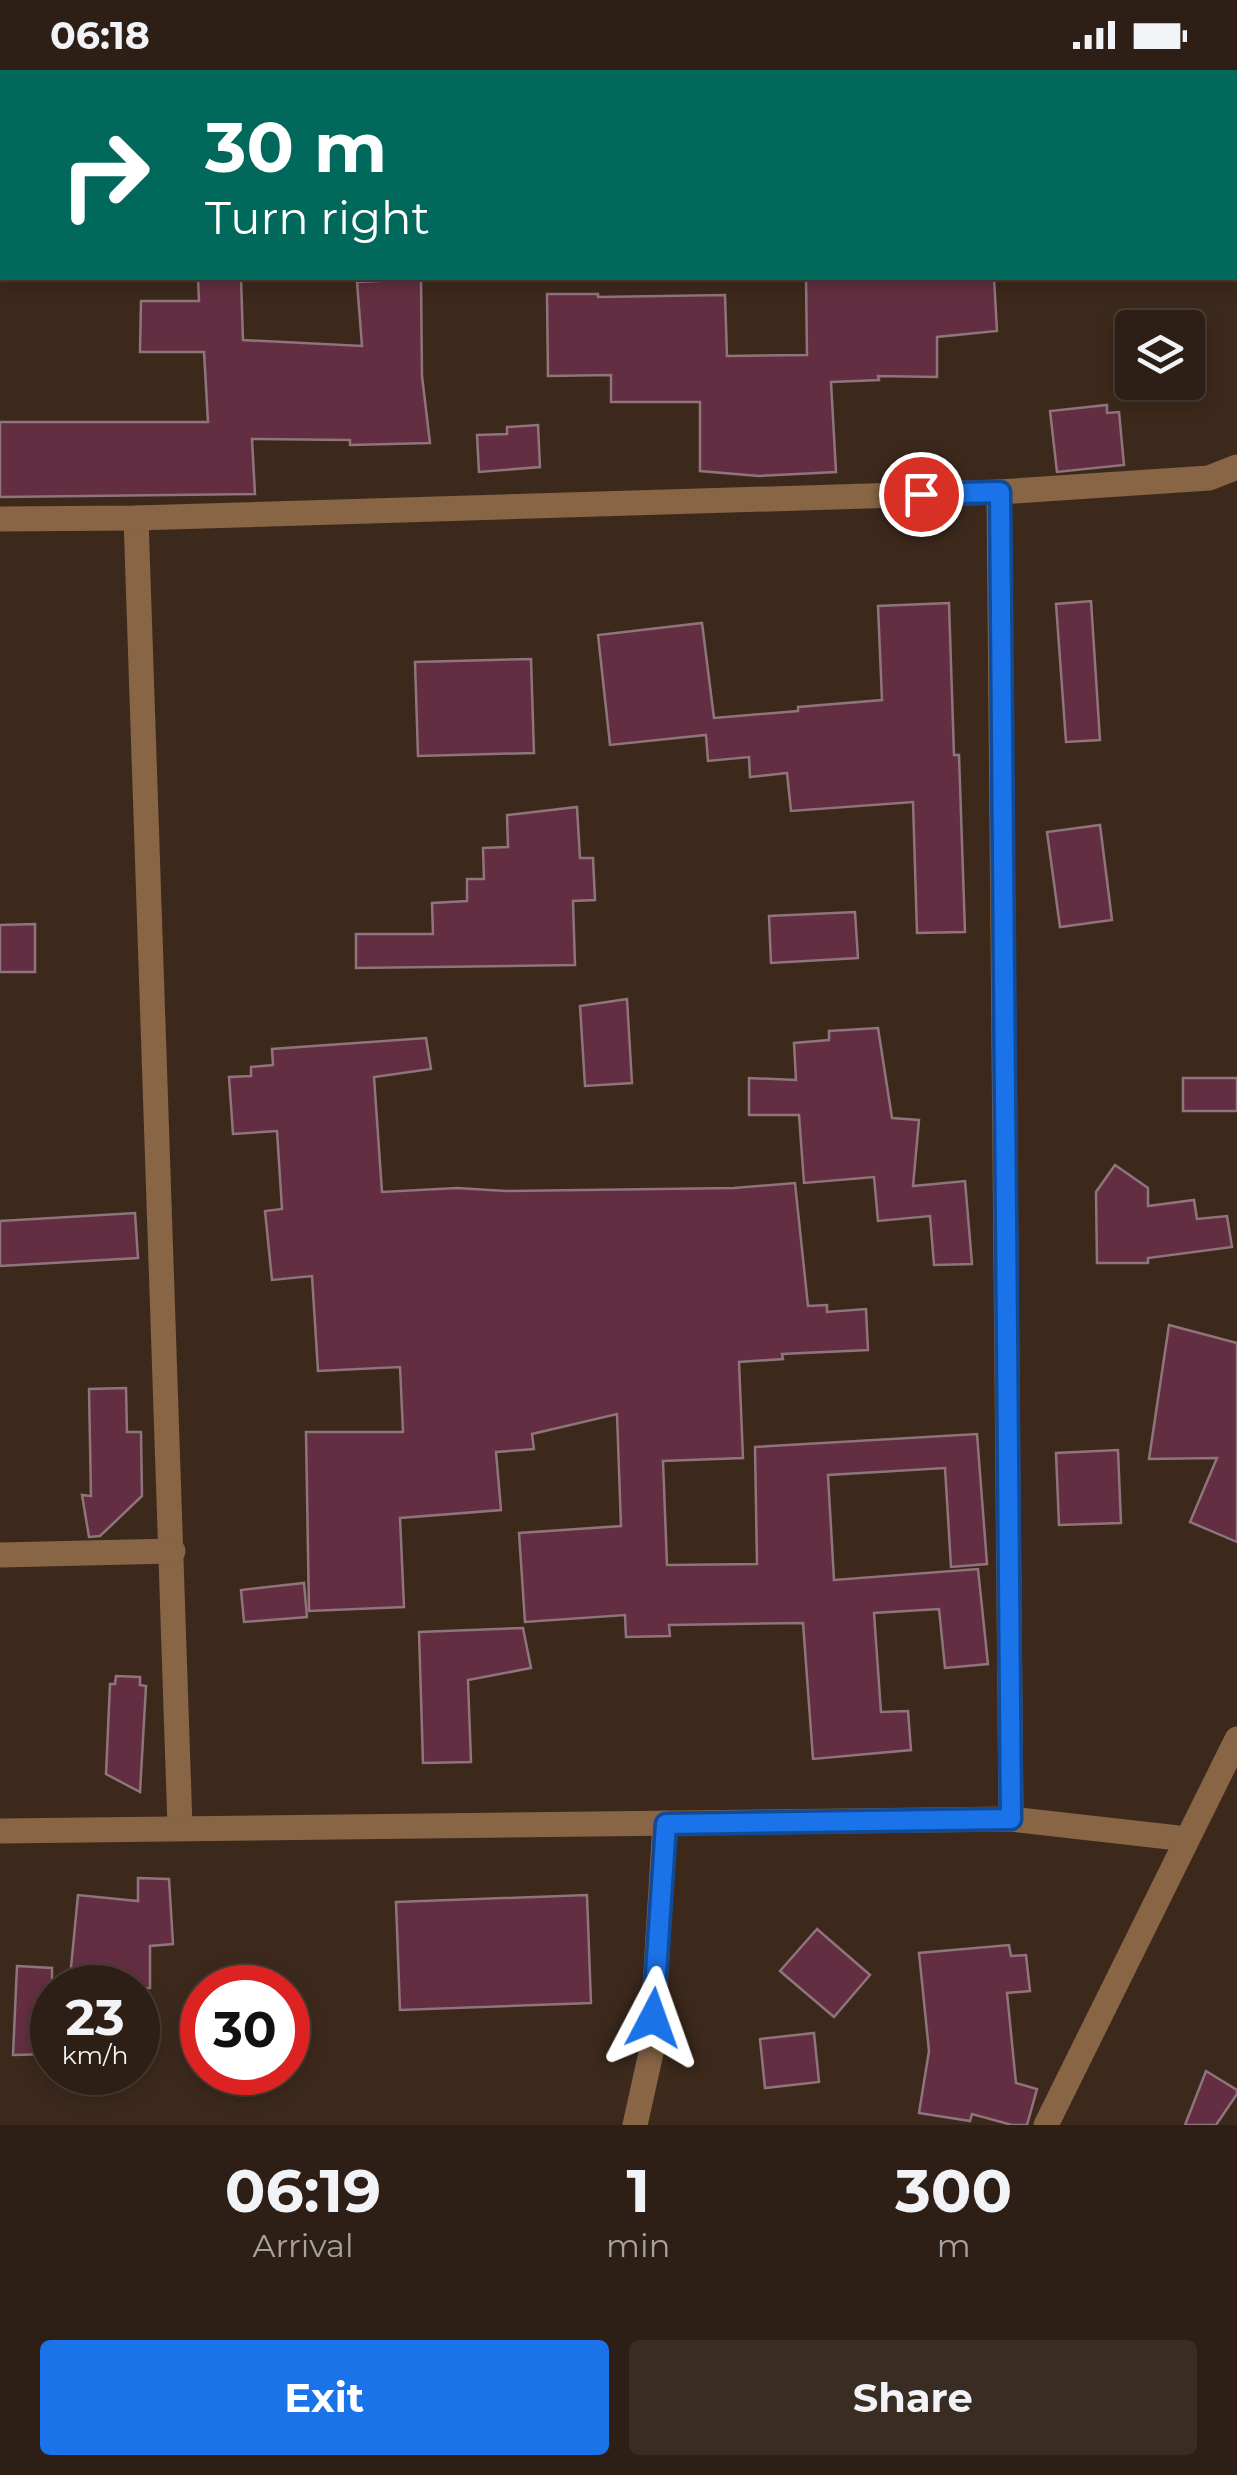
<!DOCTYPE html>
<html lang="en">
<head>
<meta charset="utf-8">
<style>
	:root { --surface:#2d1f15; --page:#392c22; --text:#f1f3f6; --muted:#a7a2a0; --line:#483d34; --accent:#1a73e8 }
	body { margin:0; font-family:Montserrat,sans-serif; background:var(--page); color:var(--text); height:100vh; display:flex; flex-direction:column; font-size:38px; white-space:nowrap }
	* { box-sizing:border-box; margin:0 }
	p { font-size:32px; color:var(--muted) }
	.icon { flex:none; width:55px; height:55px; fill:none; stroke:currentColor; stroke-width:2; stroke-linecap:round; stroke-linejoin:round }
	.map { position:relative; height:2055px; overflow:hidden }
	.panel { display:flex; flex-direction:column; background:var(--surface); flex:1 }
	.panel>* { flex:none }
	.banner { position:absolute; left:0px; top:0px; width:1238px; height:210px; box-shadow:0 5px 15px #0003,0 0 0 2px var(--line); background:#00695c; color:#fff; overflow:hidden }
	.tools { position:absolute; left:1115px; top:240px; display:grid; gap:20px }
	.tools a { display:grid; place-items:center; width:90px; height:90px; border-radius:10px; background:var(--surface); box-shadow:0 5px 15px #0003,0 0 0 2px var(--line); font-size:50px }
	.speed { position:absolute; left:30px; top:1895px; display:flex; gap:20px; font-size:50px; font-weight:700; text-align:center }
	.speed>* { display:grid; place-content:center; width:130px; height:130px; border-radius:50%; background:var(--surface); box-shadow:0 5px 15px #0003,0 0 0 2px var(--line); line-height:1 }
	.speed small { font-size:25px; font-weight:400 }
	.speed .limit { border:15px solid #d22; background:#fff; color:#111 }
	.pin { position:absolute; display:grid; place-items:center; width:85px; height:85px; color:#fff; margin:-42px; border:5px solid #fff; border-radius:50%; box-shadow:0 2px 10px #0007 }
	.me { position:absolute; width:110px; margin:-55px; rotate:4deg; stroke-linejoin:round; filter:drop-shadow(0 0 8px #0008) }
	.turn { display:flex; align-items:center; gap:35px; height:210px; padding:0 40px; font-size:45px }
	.turn .icon { width:130px; height:130px; stroke-width:2.5 }
	.turn b { display:block; font-size:70px; line-height:85px }
	.eta { display:flex; justify-content:space-evenly; align-items:center; height:170px; text-align:center }
	.eta b { font-size:60px; font-weight:700; line-height:70px }
	.button { display:flex; gap:20px; margin-top:auto; padding:20px 40px }
	.button a { flex:1; height:115px; border-radius:10px; background:var(--accent); color:#fff; font-size:40px; font-weight:700; line-height:115px; text-align:center }
	.button a+a { background:var(--page); color:var(--text) }
	.status { display:flex; justify-content:space-between; align-items:center; height:70px; padding:0 50px; background:var(--surface); direction:ltr }
	.status svg { height:28px; fill:currentColor }
	.map>svg:first-child { display:block }
	.building { fill:#632e41; stroke:#8f747b; stroke-width:2.5 }
	.lines { fill:none; stroke-linecap:round; stroke-linejoin:round }
	.minor { stroke:#876545; stroke-width:25 }
	.route-casing { stroke:#114b97; stroke-width:25 }
	.route { stroke:#1a73e8; stroke-width:18 }
</style>
</head>
<body>
<div class="status"><b>06:18</b><svg viewBox="0 0 49 12"><path d="M0 12V9h3v3zM5 12V6h3v6zM10 12V3h3v9zM15 12V0h3v12zM26 1h20v11H26zM47 4h2v5h-2z"/></svg></div>
<div class="map">
<svg width="1237" height="2055" viewBox="0 0 1237 2055">
	<rect width="100%" height="100%" fill="#3c291c"/>
	<!-- building -->
	<g class="building">
		<polygon points="198,208 241,208 243,270 362,276 357,212 421,209 422,306 430,373 350,375 350,370 252,369 255,424 0,427 0,352 208,352 204,282 140,282 141,231 199,231"/>
		<polygon points="806,208 994,208 997,261 937,267 937,307 878,306 879,310 831,312 836,402 759,406 700,401 700,332 611,332 611,305 548,306 547,224 598,224 598,227 725,225 727,286 807,285"/>
		<polygon points="1107,335 1107,343 1119,342 1124,395 1057,402 1050,341"/>
		<polygon points="538,355 540,397 479,402 477,365 507,364 507,357"/>
		<polygon points="1091,531 1100,670 1066,672 1056,534"/>
		<polygon points="949,533 954,685 959,685 965,862 917,863 913,732 791,741 787,703 750,707 749,687 708,691 706,665 610,675 598,565 702,553 714,648 798,641 798,637 882,630 878,536"/>
		<polygon points="531,589 534,683 418,686 415,592"/>
		<polygon points="577,737 580,788 593,788 595,830 573,831 575,895 356,898 356,864 433,864 432,833 467,831 467,809 484,809 483,778 508,777 507,745"/>
		<polygon points="1100,755 1112,850 1060,857 1047,762"/>
		<polygon points="855,842 858,888 771,893 769,846"/>
		<polygon points="35,854 35,902 0,902 0,855"/>
		<polygon points="627,929 632,1013 585,1016 580,936"/>
		<polygon points="878,958 892,1048 919,1050 913,1116 965,1111 972,1194 934,1195 930,1146 878,1151 874,1107 804,1113 799,1045 749,1045 749,1008 796,1010 794,973 829,970 829,961"/>
		<polygon points="426,968 431,999 374,1007 382,1122 457,1118 506,1121 734,1118 795,1113 808,1236 827,1235 827,1242 866,1239 868,1280 782,1284 783,1289 739,1292 743,1388 663,1391 667,1495 757,1494 755,1377 977,1364 987,1494 951,1497 945,1398 828,1405 834,1510 978,1499 988,1594 945,1598 939,1539 874,1543 881,1642 908,1641 911,1680 813,1689 803,1553 669,1555 670,1566 626,1567 625,1545 525,1552 519,1463 621,1456 617,1344 532,1364 534,1379 496,1382 501,1440 400,1448 404,1537 309,1541 306,1362 403,1362 400,1297 318,1301 312,1206 272,1210 265,1141 282,1139 277,1061 233,1064 229,1007 251,1006 251,997 273,995 272,979"/>
		<rect x="1183" y="1008" width="54" height="33"/>
		<polygon points="1115,1095 1148,1118 1148,1136 1194,1130 1197,1149 1227,1146 1232,1177 1148,1188 1148,1193 1097,1193 1096,1122"/>
		<polygon points="135,1143 138,1188 0,1196 0,1151"/>
		<polygon points="1169,1255 1237,1273 1237,1472 1190,1452 1217,1388 1149,1389"/>
		<polygon points="126,1318 127,1362 141,1362 142,1426 100,1466 89,1467 82,1425 91,1426 89,1319"/>
		<polygon points="1118,1380 1121,1453 1059,1455 1056,1383"/>
		<polygon points="304,1513 307,1547 244,1552 241,1520"/>
		<polygon points="523,1558 531,1598 468,1610 471,1692 423,1693 419,1562"/>
		<polygon points="116,1606 140,1607 140,1615 146,1616 140,1722 106,1704 110,1614 115,1614"/>
		<polygon points="138,1808 169,1809 173,1874 150,1876 150,1918 69,1918 78,1825 138,1831"/>
		<polygon points="587,1825 591,1933 400,1940 396,1832"/>
		<polygon points="817,1859 870,1905 834,1947 780,1901"/>
		<polygon points="1009,1875 1011,1886 1026,1885 1030,1921 1007,1923 1016,2013 1037,2019 1027,2055 1012,2055 972,2044 970,2051 919,2043 929,1981 919,1883"/>
		<polygon points="17,1896 52,1898 52,1984 13,1985"/>
		<polygon points="814,1963 819,2012 765,2018 760,1969"/>
		<polygon points="1206,2001 1237,2020 1237,2024 1216,2055 1185,2055"/>
	</g>
	<g class="lines">
		<!-- minor -->
		<g class="minor">
			<polyline points="999,422 1209,408 1237,397"/>
			<polyline points="136,448 180,1757"/>
			<polyline points="0,449 136,448 999,422 1011,1749"/>
			<polyline points="0,1485 173,1481"/>
			<polyline points="0,1761 1011,1749 1187,1769"/>
			<polyline points="635,2055 651,1983 665,1753"/>
			<polyline points="1046,2055 1237,1669"/>
		</g>
	</g>
	<g class="lines">
		<!-- route casing -->
		<g class="route-casing">
			<polyline id="route" points="653,1948 666,1754 1011,1749 1000,422 921,424"/>
		</g>
		<!-- route -->
		<use href="#route" class="route"/>
	</g>
</svg>
<div class="tools">
<a><svg class="icon" aria-label="layers" viewBox="0 0 24 24"><path d="M12 4l9 5-9 5-9-5zM3 14l9 5 9-5"/></svg></a>
</div>
<div class="speed"><div>23<small>km/h</small></div><div class="limit">30</div></div>
<div class="pin" style="left:921px;top:424px;background:#d93025"><svg class="icon" aria-label="arrive" viewBox="0 0 24 24"><path d="M6 21V4h12l-3 4 3 4H6"/></svg></div>
<svg class="me" style="left:653px;top:1948px" viewBox="-20 -20 40 40"><path d="M0-17L14 15 0 8-14 15z" fill="#1a73e8" stroke="#fff" stroke-width="4"/></svg>
<div class="banner">
<div class="turn"><svg class="icon" aria-label="right" viewBox="0 0 24 24"><path d="M7 20v-9h11M14 6l5 5-5 5"/></svg><div><b>30 m</b>Turn right</div></div>
</div>
</div>
<section class="panel">
<div class="eta">
<div><b>06:19</b><p>Arrival</p></div>
<div><b>1</b><p>min</p></div>
<div><b>300</b><p>m</p></div>
</div>
<div class="button"><a>Exit</a><a>Share</a></div>
</section>
</body>
</html>
